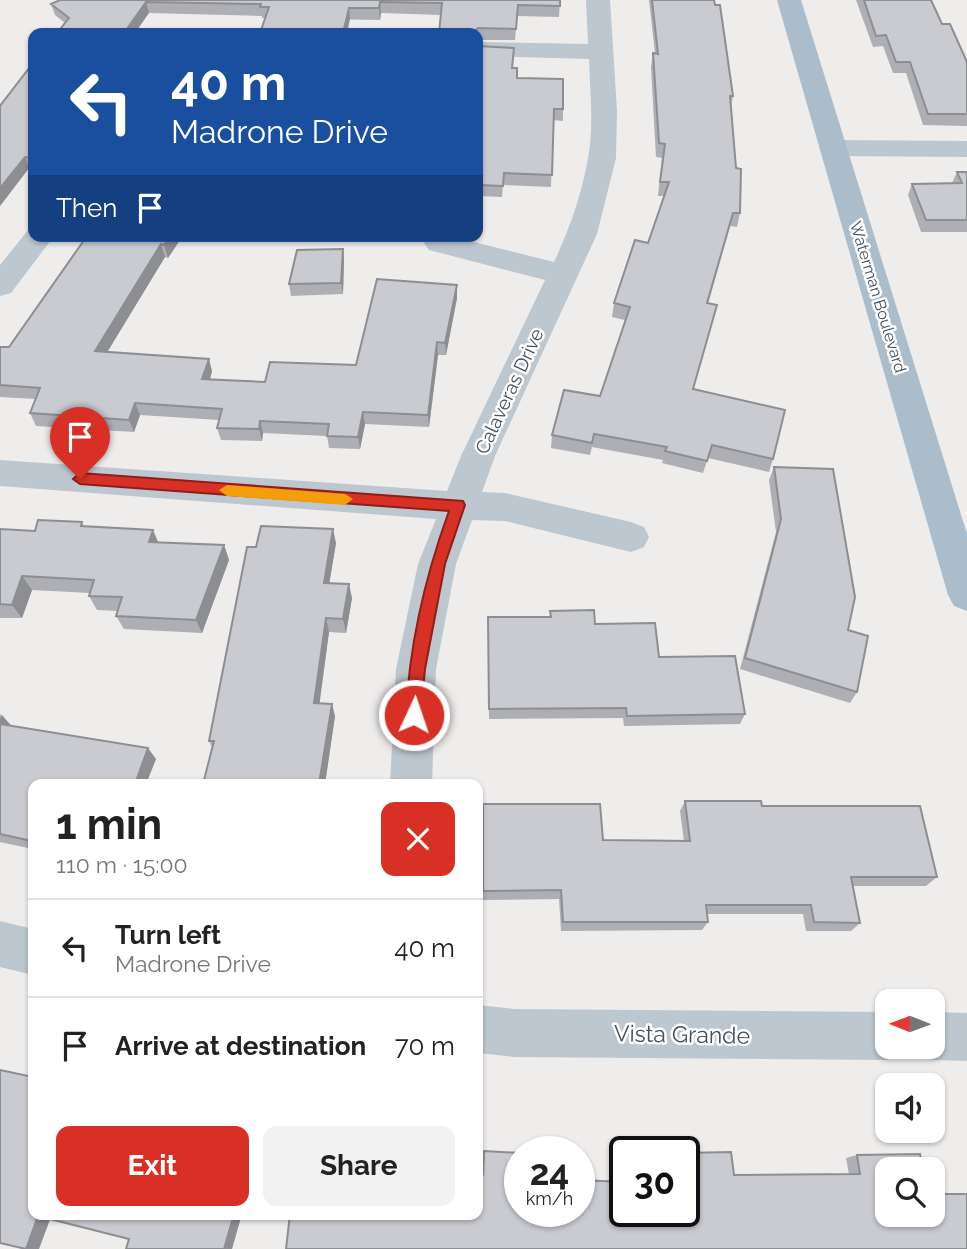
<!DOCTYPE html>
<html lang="en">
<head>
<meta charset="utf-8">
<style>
	:root { --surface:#fff; --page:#f2f2f2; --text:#222; --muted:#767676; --line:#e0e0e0; --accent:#d93025 }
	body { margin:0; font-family:Raleway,sans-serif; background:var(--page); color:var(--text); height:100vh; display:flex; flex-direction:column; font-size:26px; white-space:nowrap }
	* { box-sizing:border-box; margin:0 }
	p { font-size:23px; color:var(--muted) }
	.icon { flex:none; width:38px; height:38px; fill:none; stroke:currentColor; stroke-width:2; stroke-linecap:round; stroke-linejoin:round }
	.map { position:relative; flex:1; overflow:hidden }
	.sheet { position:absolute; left:28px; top:779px; width:455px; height:441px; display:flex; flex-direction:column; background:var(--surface); border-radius:14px; box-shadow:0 2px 5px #0004 }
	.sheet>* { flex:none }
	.banner { position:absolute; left:28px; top:28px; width:455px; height:214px; border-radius:14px; box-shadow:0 2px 5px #0004; background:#1a4fa0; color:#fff; overflow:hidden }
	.needle { width:46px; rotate:271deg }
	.controls { position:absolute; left:875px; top:989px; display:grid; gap:14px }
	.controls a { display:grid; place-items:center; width:70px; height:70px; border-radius:14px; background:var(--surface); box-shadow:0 2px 5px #0004; font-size:35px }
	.speed { position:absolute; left:504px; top:1136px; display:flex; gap:14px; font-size:35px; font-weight:700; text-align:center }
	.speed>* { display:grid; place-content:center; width:91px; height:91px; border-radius:50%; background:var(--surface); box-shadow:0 2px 5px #0004; line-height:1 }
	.speed small { font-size:18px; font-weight:400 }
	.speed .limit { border:4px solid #111; border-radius:10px; background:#fff; color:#111 }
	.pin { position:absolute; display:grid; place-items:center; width:60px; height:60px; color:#fff; margin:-72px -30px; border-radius:50% 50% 50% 0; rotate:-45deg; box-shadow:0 0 7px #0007 }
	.pin .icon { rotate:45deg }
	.me { position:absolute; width:77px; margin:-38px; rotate:3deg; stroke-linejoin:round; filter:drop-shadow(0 0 5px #0008) }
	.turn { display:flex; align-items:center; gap:24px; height:147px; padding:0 28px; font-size:32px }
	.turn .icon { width:91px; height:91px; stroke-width:2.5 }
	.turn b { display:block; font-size:49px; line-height:60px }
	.then { display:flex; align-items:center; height:66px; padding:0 28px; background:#0003; gap:14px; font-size:26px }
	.round { display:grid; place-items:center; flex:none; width:74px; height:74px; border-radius:14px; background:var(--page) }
	.overview { display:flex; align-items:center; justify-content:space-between; height:119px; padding:0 28px }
	h1 { font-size:42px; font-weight:700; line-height:52px }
	.cta { display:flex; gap:14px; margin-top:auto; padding:14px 28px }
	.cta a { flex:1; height:80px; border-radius:14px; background:var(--accent); color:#fff; font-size:28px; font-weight:700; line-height:80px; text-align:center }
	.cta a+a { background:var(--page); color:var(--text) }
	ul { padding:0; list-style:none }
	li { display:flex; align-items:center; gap:21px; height:98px; padding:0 28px; border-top:2px solid var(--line) }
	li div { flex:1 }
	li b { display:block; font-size:26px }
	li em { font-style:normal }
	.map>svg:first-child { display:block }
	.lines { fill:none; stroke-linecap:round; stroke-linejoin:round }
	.minor { fill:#bdc7cf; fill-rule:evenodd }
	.major { fill:#abbdcb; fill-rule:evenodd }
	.wall { fill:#adafb4 }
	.shaded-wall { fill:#8d8e92 }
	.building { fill:#c9cbd1; stroke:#8d8e92; stroke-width:2 }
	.route { fill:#d93025; stroke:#8d1f18; stroke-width:2 }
	.slow { fill:#f59e0b }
	.labels { text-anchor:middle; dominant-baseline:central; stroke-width:5; stroke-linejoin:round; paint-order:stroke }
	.far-street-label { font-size:16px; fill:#455059; stroke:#fff }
	.street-label { font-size:19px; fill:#455059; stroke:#fff }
	.near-street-label { font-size:23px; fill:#455059; stroke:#fff }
</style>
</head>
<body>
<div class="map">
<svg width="967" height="1249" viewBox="0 0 967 1249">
	<rect width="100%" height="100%" fill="#efecec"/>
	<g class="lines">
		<!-- minor -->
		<g class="minor">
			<path d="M586,0H610L617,111L616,158L597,234L495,456L482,492L505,493L631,522L644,527L649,537L644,547L631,552L505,521L472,520L456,564L436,669L432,784H390L396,669L418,564L436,519L0,486V460L447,491L461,456L545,280L429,250L424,243L429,236H450L554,262C569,230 582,194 588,158C594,126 590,92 589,59L478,56V42L588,44Z"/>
			<polygon points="833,140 967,141 967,157 833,156 823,154 819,148 823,142"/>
			<polygon points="33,228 33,236 54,236 11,293 0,296 0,265 29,229"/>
			<polygon points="0,921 33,929 33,975 0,967"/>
			<polygon points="478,1005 514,1009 887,1012 887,1046 907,1046 904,1053 887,1060 514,1057 478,1053"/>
			<polygon points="933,1012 967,1013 967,1061 933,1060 916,1053 913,1046 933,1046"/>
		</g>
		<!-- major -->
		<polygon class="major" points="777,0 801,0 967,534 967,611 954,606 948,595"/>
	</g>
	<!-- wall -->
	<g class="wall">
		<polygon points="60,0 560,0 559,17 517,16 515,40 478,40 478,33 441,15 381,13 380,20 262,18 262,16 149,13 65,23 55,15 51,4"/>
		<polygon points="649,0 714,0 733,96 731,106 740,213 737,227 730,226 708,304 694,389 773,459 769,472 708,458 703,473 662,463 663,460 592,447 590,455 551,448 552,435 600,396 625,320 612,317 614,303 648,243 664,196 658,196 662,158 656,157 651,67 653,53 655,53"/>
		<polygon points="856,0 931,0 942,24 967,62 967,126 923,125 906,73 893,73 883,46 873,47"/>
		<polygon points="478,46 513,68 517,78 563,109 563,121 553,120 551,187 503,185 502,197 478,196"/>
		<polygon points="33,63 33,169 29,168 0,206 0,106"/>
		<polygon points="957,172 967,172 967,232 921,232 908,195 912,184 952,183"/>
		<polygon points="87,236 192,236 191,238 182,237 168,258 165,257 107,352 212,371 210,380 265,382 356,365 457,298 446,355 438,355 429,427 365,424 360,449 329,448 327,436 263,433 262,441 221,440 217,428 219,420 140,415 134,432 36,426 30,413 36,399 0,397 0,347 9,347"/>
		<polygon points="343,249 344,260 343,294 291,296 289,284"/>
		<polygon points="774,467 848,630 857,692 850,703 740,669 776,532 769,480"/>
		<polygon points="82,522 84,526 158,542 224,545 229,560 202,633 124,629 116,616 118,611 97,610 89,596 90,593 32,590 22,618 0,618 0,529 35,531"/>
		<polygon points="336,543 329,583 352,598 346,633 329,632 319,703 335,716 325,784 203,784 212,747 209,741 256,547"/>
		<polygon points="550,611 595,624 659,657 745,714 740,724 624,726 623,718 489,719 488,617 550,617"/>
		<polygon points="0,714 12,726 156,759 146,784 33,784 33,849 0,842"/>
		<polygon points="685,801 762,806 937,877 926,886 853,886 860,923 851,931 806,931 803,914 707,914 708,922 702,930 561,931 559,899 483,900 483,804 603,840 684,841 680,811"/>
		<polygon points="857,1155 887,1214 520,1211 625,1211 734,1175 849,1174 846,1158"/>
	</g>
	<!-- shaded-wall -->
	<g class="shaded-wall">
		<polygon points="146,2 149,13 135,33 124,33"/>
		<polygon points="380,2 381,13 380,20 379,8"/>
		<polygon points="349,8 350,19 347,33 343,33"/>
		<polygon points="25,157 29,168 0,206 0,188"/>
		<polygon points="170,236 182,237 168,258 164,245"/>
		<polygon points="161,244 165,257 100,364 95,351"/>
		<polygon points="343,249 344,260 343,294 341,283"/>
		<polygon points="457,285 457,298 446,355 445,343"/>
		<polygon points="437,342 438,355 429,427 428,415"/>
		<polygon points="209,359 212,371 206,392 202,379"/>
		<polygon points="135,403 140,415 134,432 129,420"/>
		<polygon points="363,412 365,424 360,449 358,437"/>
		<polygon points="260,421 263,433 262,441 259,429"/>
		<polygon points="333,529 336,543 327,597 324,583"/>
		<polygon points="153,530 159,544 149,542"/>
		<polygon points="224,545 229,560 202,633 196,620"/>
		<polygon points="22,576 32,590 22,618 12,605"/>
		<polygon points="349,584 352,598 346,633 343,619"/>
		<polygon points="326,618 329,632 318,715 314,703"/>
		<polygon points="332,704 335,716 325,784 319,784"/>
		<polygon points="2,715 12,727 0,726 0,719"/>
		<polygon points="148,748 156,759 146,784 135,784"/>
		<polygon points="234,1214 242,1214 232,1249 224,1249"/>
		<polygon points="38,1216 51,1217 39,1249 26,1249"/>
	</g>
	<!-- building -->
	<g class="building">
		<polygon points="60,0 560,0 560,6 518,5 516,29 478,28 475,31 475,33 439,33 442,3 380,2 379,8 349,8 343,33 260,33 269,7 260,7 261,4 146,2 124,33 57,33 69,18 51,4"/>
		<polygon points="652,0 714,0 715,5 720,5 733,96 730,96 736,168 741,169 740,213 733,213 707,303 717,305 693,389 785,410 773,459 712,445 707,461 665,451 667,447 594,434 592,443 552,435 564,390 600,396 630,307 614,303 635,240 648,243 669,182 660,182 665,144 659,143 653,53 658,54"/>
		<polygon points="864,0 931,0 942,24 950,24 967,62 967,114 928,114 910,62 896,62 886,35 876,36"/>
		<polygon points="478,46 514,48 512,68 517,68 517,78 563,79 563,109 554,109 552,175 504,173 503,186 478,185"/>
		<polygon points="33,63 33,156 32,158 25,157 0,188 0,106"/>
		<polygon points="957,172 967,172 967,220 926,220 912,184 962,183"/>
		<polygon points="87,236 170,236 164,245 161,244 95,351 209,359 202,379 265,382 270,362 356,365 377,279 457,285 445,343 437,342 428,415 363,412 358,437 327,436 329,424 260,421 259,429 217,428 222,409 135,403 129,420 30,413 40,388 0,385 0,347 9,347"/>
		<polygon points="343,249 341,283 289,284 297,250"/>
		<polygon points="774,467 833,469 855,597 848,630 868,636 857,692 745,658 781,519"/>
		<polygon points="38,520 82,522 81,526 153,530 149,542 224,545 196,620 116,616 122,597 89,596 94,580 22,576 12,605 0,604 0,529 35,531"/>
		<polygon points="261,526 333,529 324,583 349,584 343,619 326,618 314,703 332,704 319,784 203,784 214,741 209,741 247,547 256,547"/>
		<polygon points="594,610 595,624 655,623 659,657 735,656 745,714 627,716 626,708 489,709 488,617 551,617 550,611"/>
		<polygon points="0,724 148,748 135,784 33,784 33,838 32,841 0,834"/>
		<polygon points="685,801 761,801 762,806 920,806 937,877 851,877 860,923 814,922 811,905 706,905 708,922 563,922 561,890 483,891 483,804 600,804 603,840 690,841"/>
		<polygon points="0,1070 33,1077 33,1214 234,1214 224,1249 126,1249 129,1239 38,1216 26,1249 0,1243"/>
		<polygon points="484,1151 520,1153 520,1211 579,1211 579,1180 625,1182 625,1211 684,1211 684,1153 731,1152 734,1175 860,1174 857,1155 920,1154 923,1169 887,1169 887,1214 933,1214 933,1194 967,1194 967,1249 286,1249 290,1214 478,1214 478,1175 483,1175"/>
	</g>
	<!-- route -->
	<path class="route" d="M80,473L463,501L465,505L445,564L425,669L420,720L414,722L408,720L406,715C409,645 425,577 449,511L80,484L73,479Z"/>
	<!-- slow -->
	<polygon class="slow" points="227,485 345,494 353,499 345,505 227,496 219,490"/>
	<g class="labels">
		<!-- far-street labels -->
		<g class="far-street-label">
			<text transform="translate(878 297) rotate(73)">Waterman Boulevard</text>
		</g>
		<!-- street labels -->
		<g class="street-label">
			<text transform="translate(509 391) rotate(-65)">Calaveras Drive</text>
		</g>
		<!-- near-street labels -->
		<g class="near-street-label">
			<text transform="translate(682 1034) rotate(1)">Vista Grande</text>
		</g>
	</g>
</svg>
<div class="controls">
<a><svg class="needle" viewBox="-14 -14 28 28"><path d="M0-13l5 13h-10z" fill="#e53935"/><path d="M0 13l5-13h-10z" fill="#767676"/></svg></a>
<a><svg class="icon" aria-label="sound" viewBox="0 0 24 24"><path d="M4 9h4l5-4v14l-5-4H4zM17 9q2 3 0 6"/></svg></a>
<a><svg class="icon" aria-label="search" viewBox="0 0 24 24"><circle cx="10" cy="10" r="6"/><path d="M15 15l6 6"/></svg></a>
</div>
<div class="speed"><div>24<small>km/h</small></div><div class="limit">30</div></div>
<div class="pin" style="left:80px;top:479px;background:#d93025"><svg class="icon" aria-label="arrive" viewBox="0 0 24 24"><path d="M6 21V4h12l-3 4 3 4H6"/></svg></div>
<svg class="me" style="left:414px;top:715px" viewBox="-20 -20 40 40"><circle r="17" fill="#d93025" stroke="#fff" stroke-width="3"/><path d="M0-11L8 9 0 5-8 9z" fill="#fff"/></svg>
<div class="banner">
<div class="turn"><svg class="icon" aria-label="left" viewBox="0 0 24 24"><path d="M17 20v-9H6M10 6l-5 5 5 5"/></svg><div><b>40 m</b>Madrone Drive</div></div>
<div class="then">Then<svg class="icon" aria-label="arrive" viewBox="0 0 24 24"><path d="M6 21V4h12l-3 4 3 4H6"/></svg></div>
</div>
<section class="sheet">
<div class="overview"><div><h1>1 min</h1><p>110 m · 15:00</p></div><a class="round" style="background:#d93025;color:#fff"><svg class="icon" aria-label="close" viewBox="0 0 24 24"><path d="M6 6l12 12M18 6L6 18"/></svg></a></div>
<ul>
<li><svg class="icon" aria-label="left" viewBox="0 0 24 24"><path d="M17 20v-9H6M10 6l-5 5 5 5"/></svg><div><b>Turn left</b><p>Madrone Drive</p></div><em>40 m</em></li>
<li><svg class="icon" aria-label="arrive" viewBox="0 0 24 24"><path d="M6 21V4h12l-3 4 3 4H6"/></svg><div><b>Arrive at destination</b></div><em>70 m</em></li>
</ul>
<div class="cta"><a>Exit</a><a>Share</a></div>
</section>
</div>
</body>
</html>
